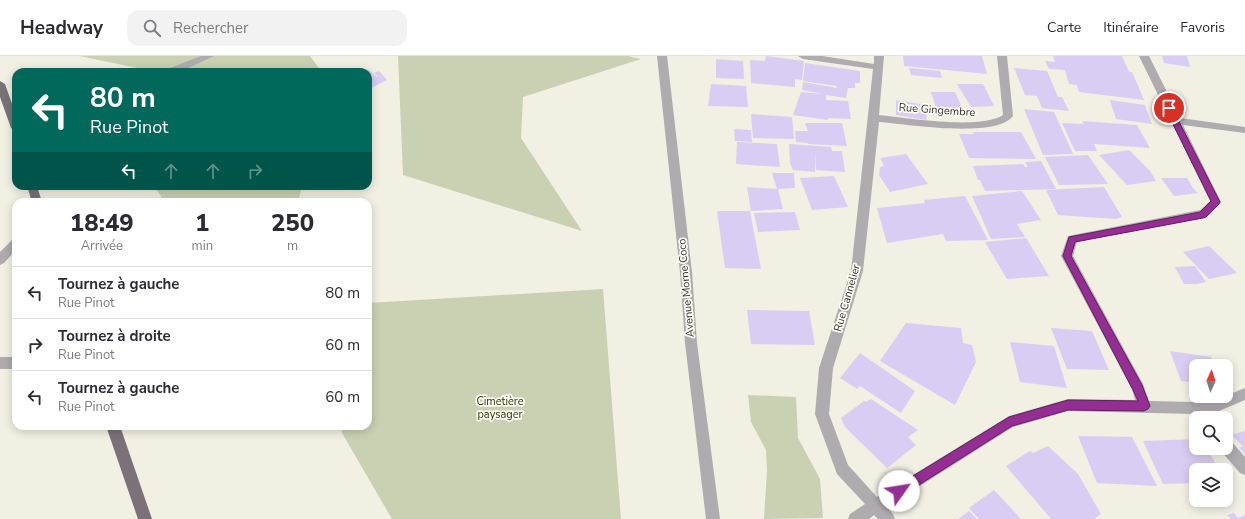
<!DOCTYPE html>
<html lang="fr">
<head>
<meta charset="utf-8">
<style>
	:root { --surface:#fff; --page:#f2f2f3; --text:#2b2b33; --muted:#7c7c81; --line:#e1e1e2 }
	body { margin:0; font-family:"Nunito Sans",sans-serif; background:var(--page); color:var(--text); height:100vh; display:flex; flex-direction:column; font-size:15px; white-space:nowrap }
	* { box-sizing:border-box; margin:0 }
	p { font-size:13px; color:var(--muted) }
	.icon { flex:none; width:22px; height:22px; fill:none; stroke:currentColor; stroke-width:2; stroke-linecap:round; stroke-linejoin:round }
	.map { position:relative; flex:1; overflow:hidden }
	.panel { position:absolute; left:12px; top:142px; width:360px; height:232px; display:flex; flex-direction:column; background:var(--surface); border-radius:12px; box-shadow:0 2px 10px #0003 }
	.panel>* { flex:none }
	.guide { position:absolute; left:12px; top:12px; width:360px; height:122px; border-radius:12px; box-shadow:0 2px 10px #0003; background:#00695c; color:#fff; overflow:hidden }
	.needle { width:26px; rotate:3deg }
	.fabs { position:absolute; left:1189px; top:303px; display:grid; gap:8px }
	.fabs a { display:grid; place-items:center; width:44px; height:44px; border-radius:8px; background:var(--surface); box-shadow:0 2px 10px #0003; font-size:20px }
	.pin { position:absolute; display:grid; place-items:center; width:34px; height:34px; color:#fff; margin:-17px; border:2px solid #fff; border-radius:50%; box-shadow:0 1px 4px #0007 }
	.me { position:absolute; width:44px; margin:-22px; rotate:58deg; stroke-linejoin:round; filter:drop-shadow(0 0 3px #0008) }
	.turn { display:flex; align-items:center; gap:14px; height:84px; padding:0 12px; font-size:18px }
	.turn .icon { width:52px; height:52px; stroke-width:2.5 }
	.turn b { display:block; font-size:28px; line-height:34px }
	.lanes { display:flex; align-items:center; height:38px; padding:0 12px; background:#0003; justify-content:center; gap:20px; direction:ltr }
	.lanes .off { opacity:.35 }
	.eta { display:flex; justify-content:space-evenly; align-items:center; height:68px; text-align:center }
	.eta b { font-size:24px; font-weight:800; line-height:28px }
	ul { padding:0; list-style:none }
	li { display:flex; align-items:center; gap:12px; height:52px; padding:0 12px; border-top:1px solid var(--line) }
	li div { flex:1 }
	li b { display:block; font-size:15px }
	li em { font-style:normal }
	header { display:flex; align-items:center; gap:24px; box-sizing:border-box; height:56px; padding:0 20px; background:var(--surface); border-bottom:1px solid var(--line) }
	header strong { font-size:19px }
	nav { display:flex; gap:22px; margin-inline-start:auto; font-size:14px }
	.search { width:280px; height:36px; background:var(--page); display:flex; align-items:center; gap:10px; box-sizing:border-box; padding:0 14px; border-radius:12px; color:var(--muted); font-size:15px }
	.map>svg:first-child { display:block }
	.green { fill:#c9d1b2 }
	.building { fill:#dacdf3 }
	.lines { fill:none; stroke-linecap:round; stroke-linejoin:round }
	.path { stroke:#a6a49b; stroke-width:2; stroke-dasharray:1.5 2.5; stroke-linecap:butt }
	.minor { fill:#b0abae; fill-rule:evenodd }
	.major { fill:#7b7279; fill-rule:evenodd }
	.route { fill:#952e93; stroke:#611e60 }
	.labels { text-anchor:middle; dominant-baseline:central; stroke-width:3.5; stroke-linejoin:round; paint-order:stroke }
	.street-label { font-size:11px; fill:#36342f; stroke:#fefcf5 }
	.park-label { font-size:11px; fill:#2f3708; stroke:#fefcf5 }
</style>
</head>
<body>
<header>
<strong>Headway</strong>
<div class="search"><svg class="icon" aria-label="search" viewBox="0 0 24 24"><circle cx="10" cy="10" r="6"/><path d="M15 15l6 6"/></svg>Rechercher</div>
<nav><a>Carte</a><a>Itinéraire</a><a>Favoris</a></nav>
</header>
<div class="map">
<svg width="1245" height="463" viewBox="0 0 1245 463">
	<rect width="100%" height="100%" fill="#f2efe3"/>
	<!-- green -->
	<g class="green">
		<polygon points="79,0 310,0 322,16 157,16"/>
		<polygon points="398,0 628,0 641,3 523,41 521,82 582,175 403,119"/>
		<polygon points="154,130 302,130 298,146 165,146"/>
		<polygon points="603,233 621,463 392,463 342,377 341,370 368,370 368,247"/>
		<polygon points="748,339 796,341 798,382 820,423 823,462 764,463 767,414 766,394 751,366"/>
	</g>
	<!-- building -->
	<g class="building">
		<polygon points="766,0 804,5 802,24 795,23 795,31 751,27 750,4 765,5"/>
		<polygon points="903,0 982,0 987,18 904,10"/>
		<polygon points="1053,0 1122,0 1129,16 1132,16 1144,44 1079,36 1077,29 1069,28 1065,14 1049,13 1045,5 1055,6"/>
		<polygon points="1162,0 1187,0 1190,11 1164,7"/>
		<polygon points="716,3 743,5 744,23 716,22"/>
		<polygon points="805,7 860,15 860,27 855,27 855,32 848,32 846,42 826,39 826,44 848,45 851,63 828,62 828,64 793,59 801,36 823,38 802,34 803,26 837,32 836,30 803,25"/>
		<polygon points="909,12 940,15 942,22 911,19"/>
		<polygon points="1014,12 1047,15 1058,41 1062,41 1069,55 1042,52 1037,40 1025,39"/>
		<polygon points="368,13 377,21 378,20 374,17 379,15 387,24 371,32 368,29 368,16 361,16"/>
		<polygon points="711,28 746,30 748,51 708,50"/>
		<polygon points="957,28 983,28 994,50 971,51"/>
		<polygon points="931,36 955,36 965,58 938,58"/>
		<polygon points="896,44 932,50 934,59 927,58 926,64 896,59"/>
		<polygon points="1110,44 1145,49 1152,68 1116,63"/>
		<polygon points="1024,53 1054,56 1073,98 1043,99"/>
		<polygon points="751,58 792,61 794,83 753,82"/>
		<polygon points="1082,65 1137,69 1150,92 1094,88 1097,95 1075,95 1062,67 1084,68"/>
		<polygon points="805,67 842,67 847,90 808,88 808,87 796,86 795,75 808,75"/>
		<polygon points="734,73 751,74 752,86 735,85"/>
		<polygon points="973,76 1021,76 1036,103 969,102 959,78 974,78"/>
		<polygon points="737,86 777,88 780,111 736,108"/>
		<polygon points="789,88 831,91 832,95 842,95 845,116 816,114 815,95 815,116 793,114 790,107"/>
		<polygon points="1129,94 1150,115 1156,125 1127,129 1099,99"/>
		<polygon points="906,98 928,128 890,136 879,119 880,111 884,110 880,102"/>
		<polygon points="1088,99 1108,128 1059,129 1045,101"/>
		<polygon points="1041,105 1056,133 985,135 980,124 978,124 973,110 1023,108 1025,111 1028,111 1025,106"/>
		<polygon points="772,117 794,117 795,132 778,133 783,153 751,155 747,131 777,133"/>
		<polygon points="834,120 848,151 812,154 800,122"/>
		<polygon points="1161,122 1187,122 1193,132 1198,137 1174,140"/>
		<polygon points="1104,131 1122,161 1116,163 1058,159 1046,134"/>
		<polygon points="1022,135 1041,164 1017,168 1025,181 991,183 972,140"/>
		<polygon points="965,140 988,184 946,185 943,178 887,187 877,152 925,147 924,144"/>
		<polygon points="717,155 750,155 761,213 725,212"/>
		<polygon points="795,156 800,174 758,176 754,157"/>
		<polygon points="1026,182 1049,220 1007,223 985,186"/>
		<polygon points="1209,190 1237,217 1209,223 1183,196"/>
		<polygon points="1195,210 1206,226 1197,228 1184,228 1175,211"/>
		<polygon points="747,254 809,255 815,289 751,288"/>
		<polygon points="906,267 961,272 963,287 972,289 976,306 955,349 880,305"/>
		<polygon points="1051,272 1092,275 1109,314 1067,313"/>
		<polygon points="1010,286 1054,290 1067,332 1020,326"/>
		<polygon points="1170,295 1211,301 1212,304 1210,304 1212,310 1196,310 1196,327 1181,325"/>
		<polygon points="860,297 915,335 901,357 860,330 857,333 840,322"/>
		<polygon points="871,343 918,374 908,381 916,389 887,412 845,371 841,362 864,345 866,346"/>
		<polygon points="1245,375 1245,398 1239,391 1243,391 1232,379"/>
		<polygon points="1078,380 1132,381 1157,430 1097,427"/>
		<polygon points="1196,383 1196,392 1207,392 1219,414 1196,414 1196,427 1163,428 1143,385"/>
		<polygon points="1048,390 1078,418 1101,458 1094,463 1051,463 1006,410 1030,395 1033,397"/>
		<polygon points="994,434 1021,463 979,463 969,452"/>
		<polygon points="969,455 977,463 958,463"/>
		<polygon points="1234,457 1238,462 1245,459 1245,463 1231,463 1227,459"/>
	</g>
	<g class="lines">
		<!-- path -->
		<polyline class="path" points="50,133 57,130"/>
		<!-- minor -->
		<g class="minor">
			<polygon points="201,0 214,0 182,15 163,16 165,14"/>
			<polygon points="657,0 667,0 692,216 697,287 720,463 706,463 685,287 680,216"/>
			<path d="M798,0H822L874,8V0H884L879,59C908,62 980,74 1003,59L997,0H1007L1013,60C996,83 905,68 879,66L863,215L833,312L829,358L848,409L877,441L1009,360L1068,343L1135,344L1132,333L1061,200L1068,180L1200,154L1210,145L1139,0H1149L1180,62L1245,71V77L1183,69L1221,146L1207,161L1077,186L1073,200L1143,328L1149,345L1193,346L1218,343L1245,332V344L1219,355L1193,358L1068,355L1013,371L887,451L893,458L895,463H878L874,459L869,463H848L850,458L865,448L837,418L815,358L819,312L851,215L873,13L803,3Z"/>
			<polygon points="16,183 16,194 4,207 0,209 0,196 12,184"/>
			<rect x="0" y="301" width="16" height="12"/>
			<polygon points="1226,383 1231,385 1245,401 1245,419 1240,417 1221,395 1220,392 1226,392"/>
		</g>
		<!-- major -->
		<g class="major">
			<polygon points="0,25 5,28 16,59 16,75 11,72 0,41"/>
			<polygon points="27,130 37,130 42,146 32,146"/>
			<polygon points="106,370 120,370 152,463 138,463"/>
		</g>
	</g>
	<!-- route -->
	<polygon class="route" points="1169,49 1172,52 1220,146 1219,148 1206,161 1203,162 1075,186 1071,200 1142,329 1150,350 1148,353 1144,355 1068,354 1012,370 903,439 899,440 895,439 893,435 895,431 1009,361 1068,344 1138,345 1133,334 1063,200 1069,181 1200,156 1211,145 1165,52"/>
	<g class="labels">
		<!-- street labels -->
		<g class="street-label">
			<text transform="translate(937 54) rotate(4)">Rue Gingembre</text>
			<text transform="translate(686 232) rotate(-95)">Avenue Morne Coco</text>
			<text transform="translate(847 242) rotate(-74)">Rue Cannelier</text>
		</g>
		<!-- park labels -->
		<g class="park-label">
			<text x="500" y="345">Cimetière<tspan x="500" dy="13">paysager</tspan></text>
		</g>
	</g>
</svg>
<div class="fabs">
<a><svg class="needle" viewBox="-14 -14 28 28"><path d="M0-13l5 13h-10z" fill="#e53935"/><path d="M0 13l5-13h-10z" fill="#7c7c81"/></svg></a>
<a><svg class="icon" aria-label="search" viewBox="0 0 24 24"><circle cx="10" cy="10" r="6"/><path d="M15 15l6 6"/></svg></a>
<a><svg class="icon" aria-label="layers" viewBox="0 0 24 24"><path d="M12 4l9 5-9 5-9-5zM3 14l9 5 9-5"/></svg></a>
</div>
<div class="pin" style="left:1169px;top:52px;background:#d93025"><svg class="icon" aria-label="arrive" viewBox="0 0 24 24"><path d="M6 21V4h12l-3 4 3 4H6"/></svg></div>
<svg class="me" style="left:899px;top:435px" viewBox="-20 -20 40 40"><circle r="19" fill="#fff"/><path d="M0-13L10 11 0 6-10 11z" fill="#952e93"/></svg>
<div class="guide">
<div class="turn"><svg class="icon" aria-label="left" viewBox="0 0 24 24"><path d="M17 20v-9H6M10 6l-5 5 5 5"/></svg><div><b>80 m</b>Rue Pinot</div></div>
<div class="lanes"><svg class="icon" aria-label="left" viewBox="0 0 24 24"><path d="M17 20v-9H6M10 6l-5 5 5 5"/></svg><svg class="icon off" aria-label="ahead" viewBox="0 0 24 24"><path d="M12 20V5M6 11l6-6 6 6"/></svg><svg class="icon off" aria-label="ahead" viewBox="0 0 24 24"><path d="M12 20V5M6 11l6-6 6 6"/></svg><svg class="icon off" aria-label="right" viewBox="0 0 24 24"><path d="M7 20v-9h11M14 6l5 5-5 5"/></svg></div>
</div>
<section class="panel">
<div class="eta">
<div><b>18:49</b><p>Arrivée</p></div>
<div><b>1</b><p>min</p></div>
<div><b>250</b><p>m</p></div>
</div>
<ul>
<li><svg class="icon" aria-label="left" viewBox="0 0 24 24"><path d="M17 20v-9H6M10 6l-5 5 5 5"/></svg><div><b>Tournez à gauche</b><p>Rue Pinot</p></div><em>80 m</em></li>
<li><svg class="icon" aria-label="right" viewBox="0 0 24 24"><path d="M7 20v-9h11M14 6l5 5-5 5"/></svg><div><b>Tournez à droite</b><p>Rue Pinot</p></div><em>60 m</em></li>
<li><svg class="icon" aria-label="left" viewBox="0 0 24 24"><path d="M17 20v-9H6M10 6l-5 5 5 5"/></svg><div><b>Tournez à gauche</b><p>Rue Pinot</p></div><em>60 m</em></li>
</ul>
</section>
</div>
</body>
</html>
